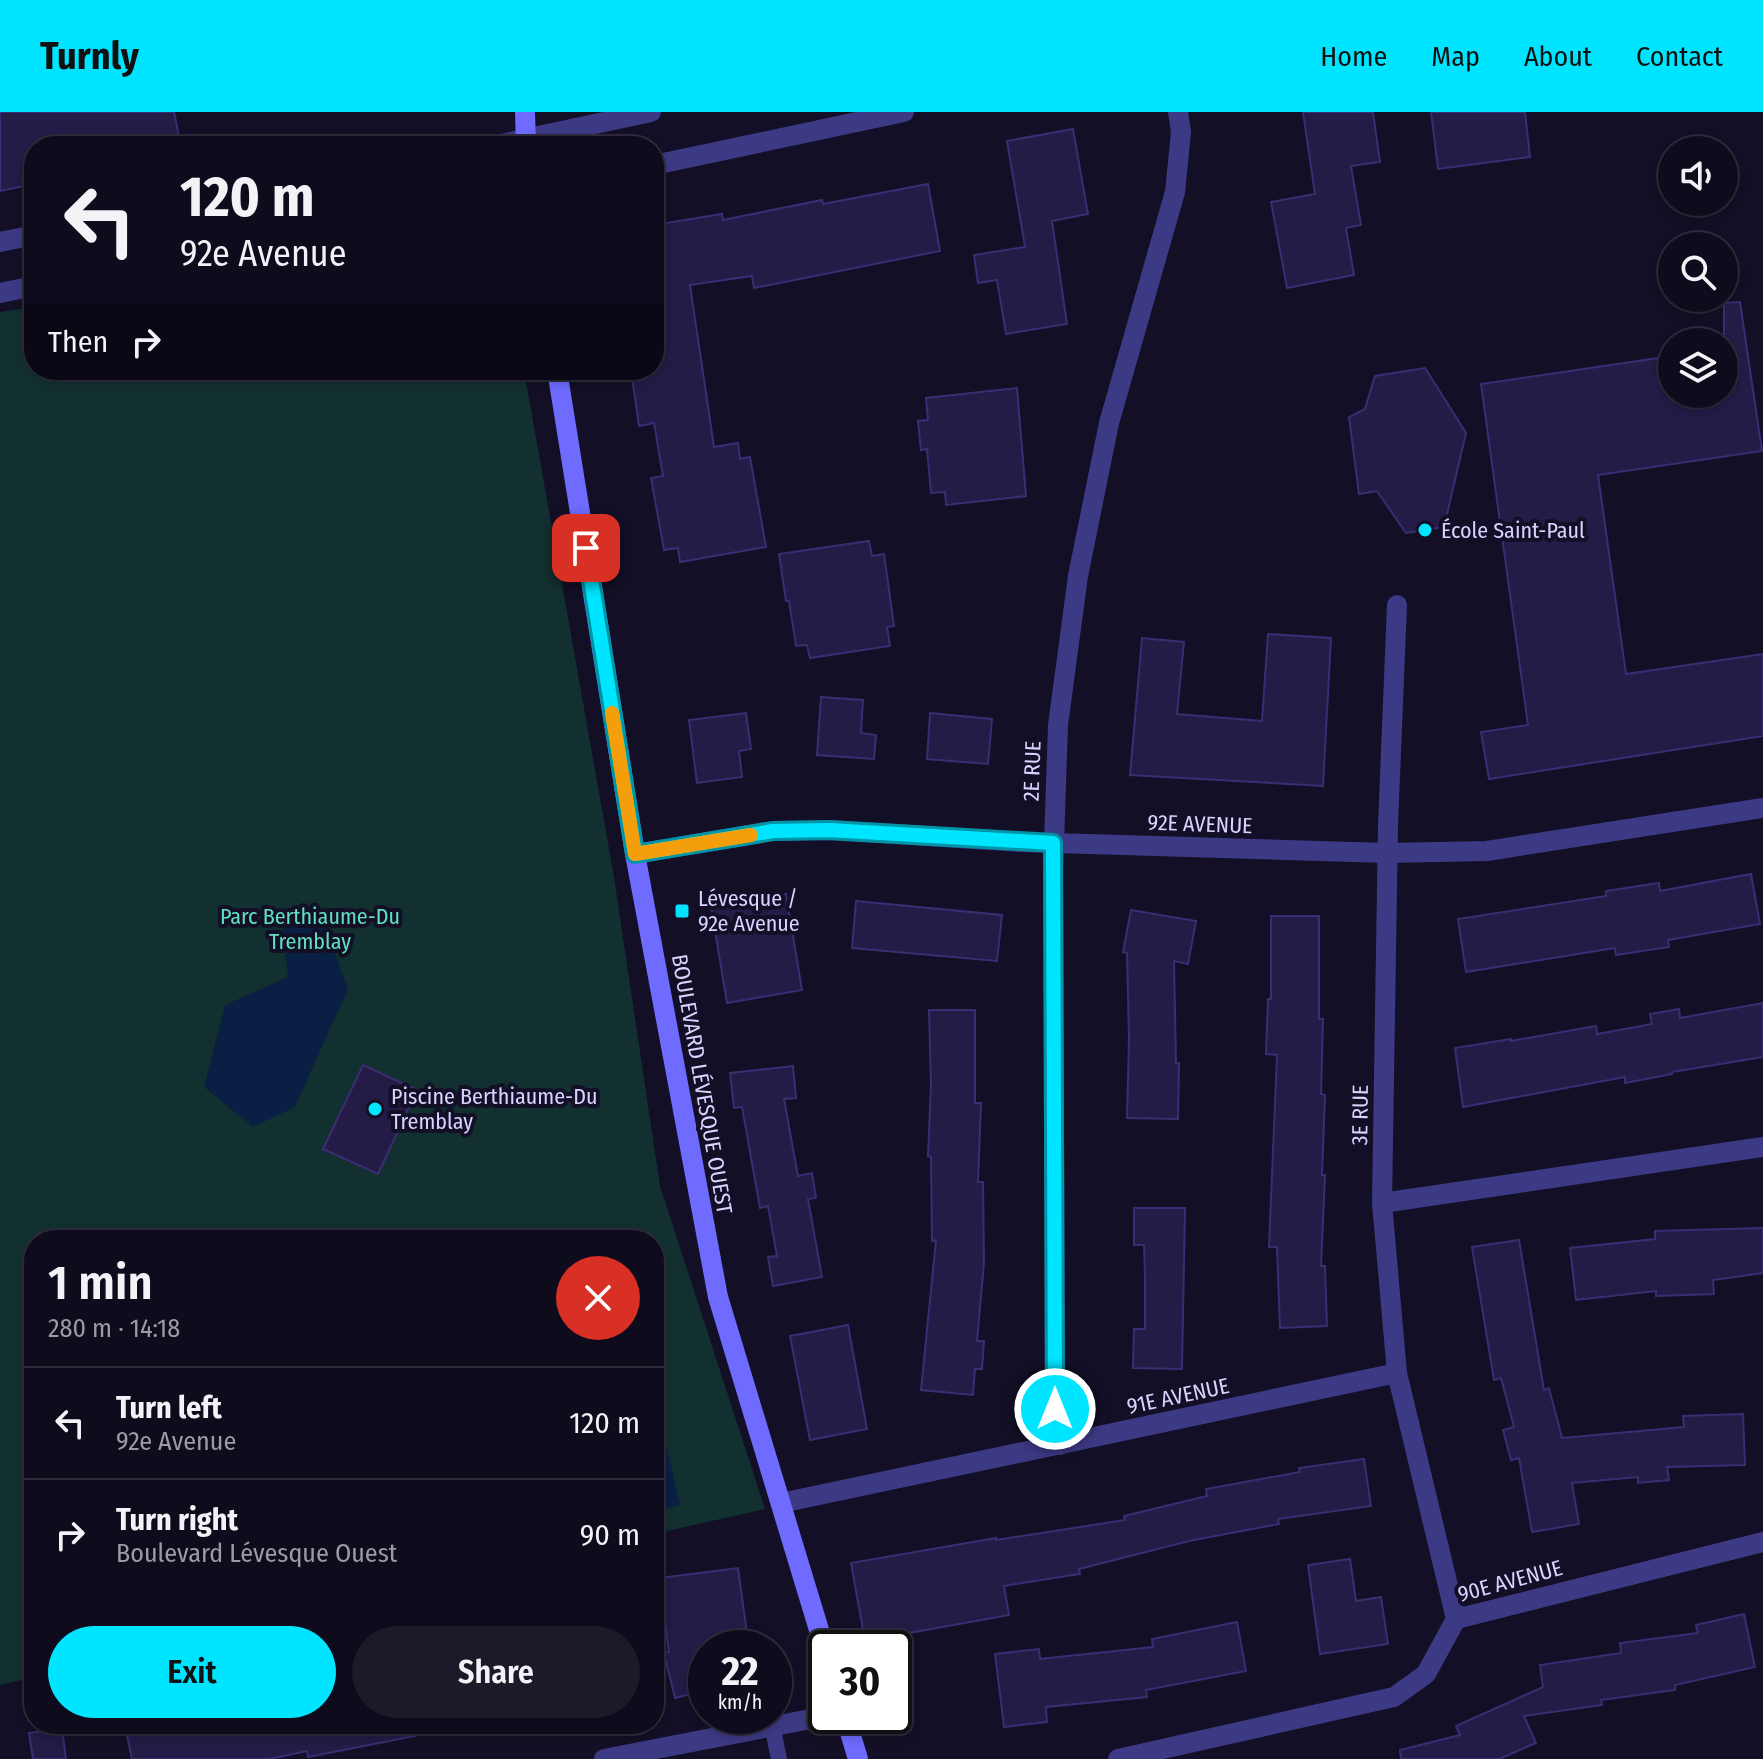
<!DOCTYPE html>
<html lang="en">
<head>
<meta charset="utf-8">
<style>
	:root { --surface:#0e0b1c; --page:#1c1929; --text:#f1f3f6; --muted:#9b9ba3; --line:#2e2b3b; --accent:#00e5ff }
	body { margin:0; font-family:"Fira Sans Condensed",sans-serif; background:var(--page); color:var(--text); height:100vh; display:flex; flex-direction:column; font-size:30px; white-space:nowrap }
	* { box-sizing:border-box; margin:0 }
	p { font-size:26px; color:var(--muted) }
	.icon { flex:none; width:44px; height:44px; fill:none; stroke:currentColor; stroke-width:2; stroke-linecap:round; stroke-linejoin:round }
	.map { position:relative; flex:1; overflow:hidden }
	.details { position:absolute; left:24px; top:1118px; width:640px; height:504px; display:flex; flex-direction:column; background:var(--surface); border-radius:32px; box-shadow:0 4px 12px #0003,0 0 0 2px var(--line) }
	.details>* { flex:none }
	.hud { position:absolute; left:24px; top:24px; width:640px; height:244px; border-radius:32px; box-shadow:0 4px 12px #0003,0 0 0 2px var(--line); background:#0e0b1c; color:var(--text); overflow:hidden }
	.tools { position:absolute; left:1658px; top:24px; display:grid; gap:16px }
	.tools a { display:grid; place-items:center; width:80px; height:80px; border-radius:50%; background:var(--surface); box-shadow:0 4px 12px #0003,0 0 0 2px var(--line); font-size:40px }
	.speed { position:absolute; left:688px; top:1518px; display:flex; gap:16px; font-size:40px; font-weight:700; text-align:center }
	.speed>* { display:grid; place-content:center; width:104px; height:104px; border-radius:50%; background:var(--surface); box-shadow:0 4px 12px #0003,0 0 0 2px var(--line); line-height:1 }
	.speed small { font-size:20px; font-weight:400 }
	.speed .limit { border:4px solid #111; border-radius:12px; background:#fff; color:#111 }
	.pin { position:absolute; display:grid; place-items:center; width:68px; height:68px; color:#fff; margin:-34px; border-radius:16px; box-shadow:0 4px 12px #0006 }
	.me { position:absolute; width:88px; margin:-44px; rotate:0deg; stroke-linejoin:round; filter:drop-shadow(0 0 6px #0008) }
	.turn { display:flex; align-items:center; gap:28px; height:168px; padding:0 24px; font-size:36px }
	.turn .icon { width:104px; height:104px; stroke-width:2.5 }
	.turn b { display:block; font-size:56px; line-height:68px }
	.then { display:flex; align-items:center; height:76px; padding:0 24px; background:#0003; gap:16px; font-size:30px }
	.round { display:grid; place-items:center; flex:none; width:84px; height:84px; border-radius:42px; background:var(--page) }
	.head { display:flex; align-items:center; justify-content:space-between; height:136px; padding:0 24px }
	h1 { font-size:48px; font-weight:600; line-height:60px }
	.button { display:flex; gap:16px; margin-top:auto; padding:16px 24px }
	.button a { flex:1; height:92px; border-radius:48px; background:var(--accent); color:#111; font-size:32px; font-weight:600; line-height:92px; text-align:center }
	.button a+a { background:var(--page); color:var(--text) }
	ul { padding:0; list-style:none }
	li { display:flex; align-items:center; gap:24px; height:112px; padding:0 24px; border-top:2px solid var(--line) }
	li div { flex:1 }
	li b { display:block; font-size:30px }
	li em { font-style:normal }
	header { display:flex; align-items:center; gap:48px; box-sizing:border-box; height:112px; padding:0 40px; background:var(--accent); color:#111 }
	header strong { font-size:38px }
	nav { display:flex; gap:44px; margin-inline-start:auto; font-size:28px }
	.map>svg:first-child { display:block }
	.green { fill:#12302f }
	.water { fill:#0a1f44 }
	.building { fill:#241b47; stroke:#3b2d73; stroke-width:2 }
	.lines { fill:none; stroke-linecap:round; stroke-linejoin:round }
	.lane { stroke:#3d3a85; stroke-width:16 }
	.street { stroke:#3d3a85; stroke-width:20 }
	.secondary { stroke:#6f6bff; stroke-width:20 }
	.route-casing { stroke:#0095a6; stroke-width:20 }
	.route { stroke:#00e5ff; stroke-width:14 }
	.slow { stroke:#f59e0b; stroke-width:14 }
	.poi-dot { fill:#00e5ff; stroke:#130f26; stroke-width:3 }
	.labels { text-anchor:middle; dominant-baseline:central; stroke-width:8; stroke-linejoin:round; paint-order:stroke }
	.poi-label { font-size:22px; fill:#d9d4ff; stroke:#130f26; text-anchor:start }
	.street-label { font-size:22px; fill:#d9d4ff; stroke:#130f26 }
	.park-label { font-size:22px; fill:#5fe0c0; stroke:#130f26 }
</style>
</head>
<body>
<header>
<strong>Turnly</strong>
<nav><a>Home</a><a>Map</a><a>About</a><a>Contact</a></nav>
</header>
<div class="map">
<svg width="1763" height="1647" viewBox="0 0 1763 1647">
	<rect width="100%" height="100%" fill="#130f26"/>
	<!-- green -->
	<polygon class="green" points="34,195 34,258 524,258 614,765 660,1074 765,1397 654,1422 654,1128 34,1128 34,1565 0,1573 0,200"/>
	<!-- water -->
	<g class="water">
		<polygon points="316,791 348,877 295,995 253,1015 204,975 225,893 288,865 282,807"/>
		<polygon points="654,1280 680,1393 654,1400"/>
	</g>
	<!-- building -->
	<g class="building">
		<polygon points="0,0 174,0 181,34 34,34 34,72 0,79"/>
		<polygon points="1303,0 1373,0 1380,50 1351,54 1361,113 1346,116 1354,163 1287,176 1271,90 1315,82"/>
		<polygon points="1431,0 1525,0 1530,45 1438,57"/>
		<polygon points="1073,17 1088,102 1052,109 1067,212 1006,222 997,168 978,171 974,143 1025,135 1007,29"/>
		<polygon points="928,72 940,139 754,176 752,164 690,173 714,335 738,331 740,347 750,345 766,435 680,450 678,436 664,438 651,366 663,364 654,311 639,314 631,258 654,258 654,113 722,102 723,108 822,88 823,92"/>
		<polygon points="1740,190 1762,339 1598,363 1626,562 1763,542 1763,624 1489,667 1481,620 1528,613 1481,272 1672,244 1672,282 1724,282 1724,191"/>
		<polygon points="1425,256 1466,321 1444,415 1406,421 1377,379 1359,382 1349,305 1365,297 1375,264"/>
		<polygon points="1017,276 1026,384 946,393 945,380 931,381 927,337 921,338 918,309 928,308 926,286"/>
		<polygon points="869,429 872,444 884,442 894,514 887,515 890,534 810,546 807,533 796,534 789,489 786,489 779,442"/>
		<polygon points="1268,522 1331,526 1323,674 1130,663 1142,526 1184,530 1177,602 1262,609"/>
		<polygon points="821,585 863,588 861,621 876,623 874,647 817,643"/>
		<polygon points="746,601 751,637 739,639 742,665 697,671 689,608"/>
		<polygon points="930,601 992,607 988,652 927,647"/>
		<polygon points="1751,762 1760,812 1668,828 1669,835 1616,843 1615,836 1466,860 1458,807 1606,784 1606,779 1659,771 1660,779"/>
		<polygon points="786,782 802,878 727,891 711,795"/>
		<polygon points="856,789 1002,803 997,849 852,836"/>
		<polygon points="1131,798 1196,809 1188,852 1174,849 1176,951 1179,951 1178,1007 1127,1006 1129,926 1127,841 1123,840"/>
		<polygon points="1271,804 1319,804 1319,907 1323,907 1321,982 1325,983 1322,1063 1325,1063 1321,1154 1325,1154 1327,1214 1280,1216 1277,1135 1269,1135 1277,943 1266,942 1268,887 1271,887"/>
		<polygon points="1763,891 1763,945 1672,960 1672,962 1625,971 1625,965 1463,995 1455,936 1511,927 1511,929 1596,914 1597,922 1652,912 1650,902 1679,897 1680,906"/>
		<polygon points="929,898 975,898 975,991 981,991 978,1070 983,1070 984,1151 977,1229 984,1229 982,1257 975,1257 973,1283 921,1278 936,1128 932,1129 931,1045 928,1044 931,972"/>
		<polygon points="363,953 417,978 378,1062 323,1037"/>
		<polygon points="793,954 796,986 784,987 798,1064 812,1061 816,1086 808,1087 822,1165 773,1174 768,1145 777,1144 768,1094 760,1096 742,995 734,996 730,961"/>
		<polygon points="1134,1096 1185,1096 1182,1257 1133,1256 1134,1217 1145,1217 1145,1167 1144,1133 1134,1133"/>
		<polygon points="1763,1116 1763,1161 1713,1168 1714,1182 1656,1184 1656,1179 1576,1188 1570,1136 1655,1127 1655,1119"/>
		<polygon points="1519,1128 1544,1278 1549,1276 1562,1326 1684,1315 1683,1304 1743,1302 1745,1353 1667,1355 1669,1368 1638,1371 1638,1365 1572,1371 1579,1412 1532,1420 1519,1346 1511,1348 1503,1318 1514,1315 1501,1266 1494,1268 1472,1135"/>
		<polygon points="848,1213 867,1317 810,1328 790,1224"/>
		<polygon points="1364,1347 1371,1394 1278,1407 1279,1412 1189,1429 1079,1457 1080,1462 1004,1474 1009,1503 865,1529 851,1451 996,1426 996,1428 1125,1408 1124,1404 1207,1384 1206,1377 1300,1360 1299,1356"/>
		<polygon points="1350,1447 1356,1489 1381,1485 1388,1532 1320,1542 1308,1453"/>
		<polygon points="738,1456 749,1536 706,1536 706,1578 675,1586 664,1541 669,1540 659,1466"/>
		<polygon points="1744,1502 1755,1555 1675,1573 1675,1578 1601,1588 1602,1593 1524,1604 1536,1631 1499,1647 1401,1647 1400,1638 1460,1623 1456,1614 1543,1575 1540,1553 1621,1541 1620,1531 1698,1521 1696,1513"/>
		<polygon points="1237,1510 1246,1559 1146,1578 1147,1585 1046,1595 1047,1610 1004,1615 995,1542 1039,1537 1040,1547 1153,1535 1152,1527"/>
		<polygon points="181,1612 414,1612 415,1624 308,1645 307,1639 270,1647 132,1647 127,1623"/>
		<polygon points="62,1616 66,1647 33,1647 29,1621"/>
	</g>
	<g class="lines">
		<!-- lane -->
		<polyline class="lane" points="772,1613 779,1647"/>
		<!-- street -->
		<g class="street">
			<polyline points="492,34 651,0"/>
			<polyline points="654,53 904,0"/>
			<polyline points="0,130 34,123"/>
			<polyline points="0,181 34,174"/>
			<polyline points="1397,493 1388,713 1382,1091 1397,1261 1456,1507"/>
			<polyline points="635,742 773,719 829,718 1022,730 1387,741 1487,739 1763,696"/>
			<polyline points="1382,1091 1763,1035"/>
			<polyline points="1061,1333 1055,1297 1053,760 1058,613 1078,464 1109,311 1175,80 1181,20 1178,0"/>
			<polyline points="781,1391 1397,1261"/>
			<polyline points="604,1647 826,1604"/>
			<polyline points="1118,1647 1394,1585 1426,1562 1456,1507 1763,1430"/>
		</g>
		<!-- secondary -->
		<g class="secondary">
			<polyline points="525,0 526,34"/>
			<polyline points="557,258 635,742 718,1185 826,1541"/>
			<polyline points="845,1604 858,1647"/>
		</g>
	</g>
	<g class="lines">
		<!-- route casing -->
		<g class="route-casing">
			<polyline id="route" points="586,436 635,742 773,719 829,718 1053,731 1055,1297"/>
		</g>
		<!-- route -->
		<use href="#route" class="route"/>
		<!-- slow -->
		<polyline class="slow" points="612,601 635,742 751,723"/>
	</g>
	<!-- markers -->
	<g class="poi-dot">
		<circle cx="1425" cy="418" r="8"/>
		<rect x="674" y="791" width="16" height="16" rx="4"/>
		<circle cx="375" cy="997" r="8"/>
	</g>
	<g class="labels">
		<!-- poi labels -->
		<g class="poi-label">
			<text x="1441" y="418">École Saint-Paul</text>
			<text x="698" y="786">Lévesque /<tspan x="698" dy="25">92e Avenue</tspan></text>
			<text x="391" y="984">Piscine Berthiaume-Du<tspan x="391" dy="25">Tremblay</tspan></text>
		</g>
		<!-- street labels -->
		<g class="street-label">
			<text transform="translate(1032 659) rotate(-88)">2E RUE</text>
			<text transform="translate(1200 712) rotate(2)">92E AVENUE</text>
			<text transform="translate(702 972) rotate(80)">BOULEVARD LÉVESQUE OUEST</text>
			<text transform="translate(1360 1003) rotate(-89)">3E RUE</text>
			<text transform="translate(1178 1284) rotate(-12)">91E AVENUE</text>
			<text transform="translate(1510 1469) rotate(-15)">90E AVENUE</text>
		</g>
		<!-- park labels -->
		<g class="park-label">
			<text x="310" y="804">Parc Berthiaume-Du<tspan x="310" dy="25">Tremblay</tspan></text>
		</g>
	</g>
</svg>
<div class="tools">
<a><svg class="icon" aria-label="sound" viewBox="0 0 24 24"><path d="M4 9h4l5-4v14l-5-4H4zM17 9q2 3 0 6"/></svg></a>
<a><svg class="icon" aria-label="search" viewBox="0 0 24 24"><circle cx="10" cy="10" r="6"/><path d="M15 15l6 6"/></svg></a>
<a><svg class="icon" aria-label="layers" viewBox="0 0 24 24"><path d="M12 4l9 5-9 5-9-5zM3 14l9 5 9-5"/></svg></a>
</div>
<div class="speed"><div>22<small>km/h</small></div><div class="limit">30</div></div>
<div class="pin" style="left:586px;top:436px;background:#d93025"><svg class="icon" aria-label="arrive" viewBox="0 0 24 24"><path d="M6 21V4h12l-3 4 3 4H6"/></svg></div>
<svg class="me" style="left:1055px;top:1297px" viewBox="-20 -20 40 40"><circle r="17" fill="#00e5ff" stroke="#fff" stroke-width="3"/><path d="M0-11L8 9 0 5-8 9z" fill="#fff"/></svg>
<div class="hud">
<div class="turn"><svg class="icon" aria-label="left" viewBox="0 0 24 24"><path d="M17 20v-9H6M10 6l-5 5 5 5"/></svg><div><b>120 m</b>92e Avenue</div></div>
<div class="then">Then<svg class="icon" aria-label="right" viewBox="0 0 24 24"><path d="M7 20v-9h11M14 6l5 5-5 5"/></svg></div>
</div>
<section class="details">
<div class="head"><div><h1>1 min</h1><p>280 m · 14:18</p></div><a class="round" style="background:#d93025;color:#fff"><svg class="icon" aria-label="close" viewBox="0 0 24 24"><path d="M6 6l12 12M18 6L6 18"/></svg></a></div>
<ul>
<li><svg class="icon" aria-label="left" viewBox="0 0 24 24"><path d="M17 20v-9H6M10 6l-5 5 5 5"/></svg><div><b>Turn left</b><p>92e Avenue</p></div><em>120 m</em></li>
<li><svg class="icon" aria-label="right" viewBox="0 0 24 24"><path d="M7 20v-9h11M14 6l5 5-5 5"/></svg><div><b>Turn right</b><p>Boulevard Lévesque Ouest</p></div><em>90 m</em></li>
</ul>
<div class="button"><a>Exit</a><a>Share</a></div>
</section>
</div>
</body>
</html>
